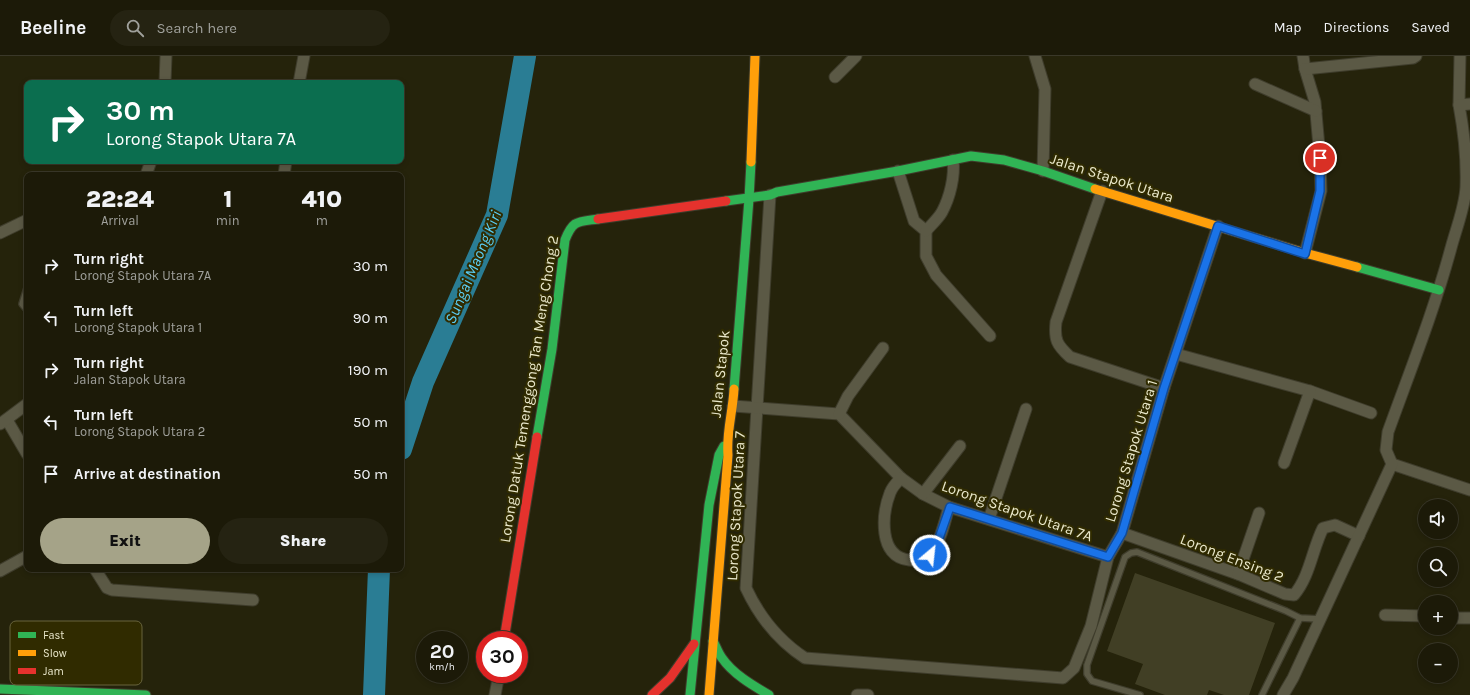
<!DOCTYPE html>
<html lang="en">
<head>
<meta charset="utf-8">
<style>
	:root { --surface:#1c1a08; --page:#252312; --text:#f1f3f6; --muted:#a0a19c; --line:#3a3829; --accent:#a5a388 }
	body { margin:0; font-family:Karla,sans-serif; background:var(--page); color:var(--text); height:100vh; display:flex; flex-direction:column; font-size:15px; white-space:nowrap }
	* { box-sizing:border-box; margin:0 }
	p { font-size:13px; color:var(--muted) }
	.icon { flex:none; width:22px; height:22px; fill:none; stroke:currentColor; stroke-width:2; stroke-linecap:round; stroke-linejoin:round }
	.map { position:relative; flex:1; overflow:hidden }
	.details { position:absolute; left:24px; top:116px; width:380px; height:400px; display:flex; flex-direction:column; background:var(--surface); border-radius:8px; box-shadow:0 2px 6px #0003,0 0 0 1px var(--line) }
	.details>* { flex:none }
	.banner { position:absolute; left:24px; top:24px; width:380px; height:84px; border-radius:8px; box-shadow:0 2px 6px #0003,0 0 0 1px var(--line); background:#0b6e4f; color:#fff; overflow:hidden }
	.buttons { position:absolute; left:1418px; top:443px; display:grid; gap:8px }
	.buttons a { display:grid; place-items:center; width:40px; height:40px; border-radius:50%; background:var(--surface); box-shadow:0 2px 6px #0003,0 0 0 1px var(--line); font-size:20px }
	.speed { position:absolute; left:416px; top:575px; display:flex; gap:8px; font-size:20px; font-weight:700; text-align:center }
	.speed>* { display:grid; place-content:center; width:52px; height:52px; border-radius:50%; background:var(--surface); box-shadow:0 2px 6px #0003,0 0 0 1px var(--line); line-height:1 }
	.speed small { font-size:10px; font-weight:400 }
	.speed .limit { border:6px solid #d22; background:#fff; color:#111 }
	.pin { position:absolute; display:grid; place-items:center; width:34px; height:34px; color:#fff; margin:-17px; border:2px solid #fff; border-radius:50%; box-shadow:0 1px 4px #0007 }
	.me { position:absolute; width:44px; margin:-22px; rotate:28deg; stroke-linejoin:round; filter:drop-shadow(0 0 3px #0008) }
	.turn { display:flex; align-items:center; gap:14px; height:84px; padding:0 16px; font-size:18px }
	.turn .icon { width:52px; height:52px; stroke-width:2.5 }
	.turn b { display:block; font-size:28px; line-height:34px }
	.eta { display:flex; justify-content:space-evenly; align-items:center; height:68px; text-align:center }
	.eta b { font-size:24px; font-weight:800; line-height:28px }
	.cta { display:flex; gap:8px; margin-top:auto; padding:8px 16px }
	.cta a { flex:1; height:46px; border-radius:24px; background:var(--accent); color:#111; font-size:16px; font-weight:800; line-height:46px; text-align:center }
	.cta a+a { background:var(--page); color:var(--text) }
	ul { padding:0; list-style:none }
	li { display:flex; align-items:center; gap:12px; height:52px; padding:0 16px }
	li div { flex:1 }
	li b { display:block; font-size:15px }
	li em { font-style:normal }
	header { display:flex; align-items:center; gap:24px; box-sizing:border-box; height:56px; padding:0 20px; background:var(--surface); border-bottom:1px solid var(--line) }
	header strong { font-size:19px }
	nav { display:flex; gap:22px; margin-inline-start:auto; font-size:14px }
	.search { width:280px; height:36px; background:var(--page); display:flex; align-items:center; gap:10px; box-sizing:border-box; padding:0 14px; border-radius:22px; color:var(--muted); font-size:15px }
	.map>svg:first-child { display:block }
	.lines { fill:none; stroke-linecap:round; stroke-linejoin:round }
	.river { stroke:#2a7d94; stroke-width:22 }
	.building { fill:#413f25 }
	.lane-casing { stroke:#3f3d2c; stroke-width:8 }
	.street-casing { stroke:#3f3d2c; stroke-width:13 }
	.fast-casing { stroke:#3f3d2c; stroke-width:11 }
	.slow-casing { stroke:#3f3d2c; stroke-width:11 }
	.jam-casing { stroke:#3f3d2c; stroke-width:11 }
	.lane { stroke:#5b5945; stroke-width:5.5 }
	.street { stroke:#5b5945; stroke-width:11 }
	.fast { stroke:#30b455; stroke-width:9 }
	.slow { stroke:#ff9f0a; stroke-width:9 }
	.jam { stroke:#e5322d; stroke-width:9 }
	.route-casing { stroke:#114b97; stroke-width:10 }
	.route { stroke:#1a73e8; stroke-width:7 }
	.labels { text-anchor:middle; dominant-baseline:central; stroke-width:4; stroke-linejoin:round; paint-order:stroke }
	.street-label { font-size:15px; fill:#eae8cb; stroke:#302b00 }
	.water-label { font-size:16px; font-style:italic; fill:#5bcff6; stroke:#302b00 }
	.key { fill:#302b00; stroke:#68643d; stroke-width:1 }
	.key-label { font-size:11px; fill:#eae8cb }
</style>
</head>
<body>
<header>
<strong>Beeline</strong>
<div class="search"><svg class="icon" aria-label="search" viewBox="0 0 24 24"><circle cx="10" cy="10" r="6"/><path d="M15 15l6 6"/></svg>Search here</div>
<nav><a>Map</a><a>Directions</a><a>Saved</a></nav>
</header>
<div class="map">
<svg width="1470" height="639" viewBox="0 0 1470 639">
	<rect width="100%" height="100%" fill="#25230b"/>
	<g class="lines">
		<!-- river -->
		<g class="river">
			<polyline points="401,393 423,326 497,159 525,0"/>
			<polyline points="374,639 379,513"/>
		</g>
	</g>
	<!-- building -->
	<polygon class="building" points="1135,517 1275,567 1249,639 1224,639 1209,634 1207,639 1165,639 1135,628 1143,608 1107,595"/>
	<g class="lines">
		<!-- lane casing -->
		<g class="lane-casing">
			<g id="lane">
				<polyline points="27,232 22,248 27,254"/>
				<polyline points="1140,639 1092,625 1087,618 1087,609 1125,501 1131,497 1137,496 1286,555 1300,562 1320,563"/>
				<polyline points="1262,639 1300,562"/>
			</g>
		</g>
		<!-- street casing -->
		<g class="street-casing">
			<g id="street">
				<polyline points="1035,0 1045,33 1043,115"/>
				<polyline points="1303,0 1305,13 1315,46 1320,102 1321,135 1305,197"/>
				<polyline points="1305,13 1413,2 1416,0"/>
				<polyline points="835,21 856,0"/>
				<polyline points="165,27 166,0"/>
				<polyline points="299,27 304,0"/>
				<polyline points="1255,28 1316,55"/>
				<polyline points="1459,49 1460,0"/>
				<polyline points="898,115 914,165 926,175 926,200 936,219 990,280"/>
				<polyline points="146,119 151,105"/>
				<polyline points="284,119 286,105"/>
				<path d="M1102,135L1056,266C1054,284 1057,289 1070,301L1164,332"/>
				<path d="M770,139L746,532C759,560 779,585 805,602L1063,622L1074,612L1091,570L1108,501L1122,477L1164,332L1218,170"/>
				<path d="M926,175C931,169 938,163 942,156C950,141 955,120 953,104"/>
				<polyline points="0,177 27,164"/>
				<polyline points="1176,298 1310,335 1371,357"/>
				<polyline points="733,350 839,358 901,422 923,438 949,451 1108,501"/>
				<polyline points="839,358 848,340 883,292"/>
				<polyline points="7,364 27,398"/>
				<polyline points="0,368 27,348"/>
				<polyline points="1284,407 1310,335"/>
				<polyline points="1392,408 1470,434"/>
				<path d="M901,422C897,426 892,431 890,437C882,458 878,501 909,504C917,505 923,505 929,499C940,490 945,464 949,451"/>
				<polyline points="923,438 960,390"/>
				<polyline points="989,463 1026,353"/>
				<path d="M1122,477L1238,518L1285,538L1294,539C1310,520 1312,494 1323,472L1335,469L1359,480"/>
				<polyline points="95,513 107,532 112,534 253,544"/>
				<polyline points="0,515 27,500"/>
				<polyline points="1238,518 1259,457"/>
				<polyline points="1385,559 1425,560"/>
				<polyline points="1451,562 1470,562"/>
				<polyline points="495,639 499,618"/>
				<polyline points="857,639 868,639"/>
				<path d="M1283,639L1293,622L1392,408L1386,394L1388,376C1410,315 1434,255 1451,192C1456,173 1465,151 1466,131C1467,103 1464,76 1459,49L1470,48"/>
			</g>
		</g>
		<!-- fast casing -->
		<g class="fast-casing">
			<g id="fast">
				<polyline points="726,145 770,139 777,136 898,115 971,100 1004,104 1043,115 1095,133"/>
				<polyline points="1357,211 1439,234"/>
				<polyline points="734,333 749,143 751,106"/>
				<path d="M537,381L552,293L565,184C573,164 577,166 598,163"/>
				<path d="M713,585C716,590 718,597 722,602C733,618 752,629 769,639"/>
				<polyline points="0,633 146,639"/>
				<polyline points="690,639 709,449 719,399 724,390"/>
			</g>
		</g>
		<!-- slow casing -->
		<g class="slow-casing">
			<g id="slow">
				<polyline points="751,106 755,0"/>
				<polyline points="1095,133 1305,197 1357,211"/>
				<path d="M709,639L728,399C726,377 733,355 734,333"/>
			</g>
		</g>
		<!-- jam casing -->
		<g class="jam-casing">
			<g id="jam">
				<polyline points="598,163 726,145"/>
				<polyline points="504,584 537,381"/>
				<polyline points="652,639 670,622 694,588"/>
			</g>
		</g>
		<!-- lane -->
		<use href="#lane" class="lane"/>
		<!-- street -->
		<use href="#street" class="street"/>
		<!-- fast -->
		<use href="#fast" class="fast"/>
		<!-- slow -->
		<use href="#slow" class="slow"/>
		<!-- jam -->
		<use href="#jam" class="jam"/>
	</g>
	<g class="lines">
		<!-- route casing -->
		<g class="route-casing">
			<polyline id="route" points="930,499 937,488 950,451 1108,501 1122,477 1164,332 1218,170 1305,198 1320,135 1320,102"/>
		</g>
		<!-- route -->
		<use href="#route" class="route"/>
	</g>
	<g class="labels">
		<!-- street labels -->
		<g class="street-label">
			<text transform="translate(1112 122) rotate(18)">Jalan Stapok Utara</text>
			<text transform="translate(720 318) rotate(-84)">Jalan Stapok</text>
			<text transform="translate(529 333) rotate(-81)">Lorong Datuk Temenggong Tan Meng Chong 2</text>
			<text transform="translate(1131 395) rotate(-73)">Lorong Stapok Utara 1</text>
			<text transform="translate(736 450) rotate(-87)">Lorong Stapok Utara 7</text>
			<text transform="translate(1017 455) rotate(19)">Lorong Stapok Utara 7A</text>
			<text transform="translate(1232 502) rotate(21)">Lorong Ensing 2</text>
		</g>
		<!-- water labels -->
		<g class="water-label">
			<text transform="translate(473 211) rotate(-67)">Sungai Maong Kiri</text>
		</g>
	</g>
	<!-- legend -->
	<rect x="10" y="565" width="132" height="64" rx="6" class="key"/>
	<rect x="18" y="576" width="18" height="6" fill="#30b455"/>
	<rect x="18" y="594" width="18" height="6" fill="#ff9f0a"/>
	<rect x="18" y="612" width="18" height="6" fill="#e5322d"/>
	<g class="key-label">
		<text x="43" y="583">Fast</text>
		<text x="43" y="601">Slow</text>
		<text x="43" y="619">Jam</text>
	</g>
</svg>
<div class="buttons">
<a><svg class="icon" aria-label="sound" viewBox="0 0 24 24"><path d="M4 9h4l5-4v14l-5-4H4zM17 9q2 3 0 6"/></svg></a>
<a><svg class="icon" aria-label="search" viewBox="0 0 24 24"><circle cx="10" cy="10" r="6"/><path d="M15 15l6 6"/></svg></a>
<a>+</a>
<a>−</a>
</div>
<div class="speed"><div>20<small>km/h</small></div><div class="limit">30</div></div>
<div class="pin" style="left:1320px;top:102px;background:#d93025"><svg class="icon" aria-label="arrive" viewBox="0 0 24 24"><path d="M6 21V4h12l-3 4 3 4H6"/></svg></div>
<svg class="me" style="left:930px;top:499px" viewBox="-20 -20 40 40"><circle r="17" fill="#1a73e8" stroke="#fff" stroke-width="3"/><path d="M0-11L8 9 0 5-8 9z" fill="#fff"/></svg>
<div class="banner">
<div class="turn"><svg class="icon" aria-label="right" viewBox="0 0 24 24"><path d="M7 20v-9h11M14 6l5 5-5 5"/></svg><div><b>30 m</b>Lorong Stapok Utara 7A</div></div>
</div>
<section class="details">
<div class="eta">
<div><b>22:24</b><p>Arrival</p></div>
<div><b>1</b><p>min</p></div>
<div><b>410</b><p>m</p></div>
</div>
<ul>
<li><svg class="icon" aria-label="right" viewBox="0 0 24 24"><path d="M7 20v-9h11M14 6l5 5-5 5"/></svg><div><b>Turn right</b><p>Lorong Stapok Utara 7A</p></div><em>30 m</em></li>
<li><svg class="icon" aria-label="left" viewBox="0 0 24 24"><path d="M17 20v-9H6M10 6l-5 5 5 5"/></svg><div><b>Turn left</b><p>Lorong Stapok Utara 1</p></div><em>90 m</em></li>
<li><svg class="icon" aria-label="right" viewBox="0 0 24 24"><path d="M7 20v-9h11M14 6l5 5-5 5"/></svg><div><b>Turn right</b><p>Jalan Stapok Utara</p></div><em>190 m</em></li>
<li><svg class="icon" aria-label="left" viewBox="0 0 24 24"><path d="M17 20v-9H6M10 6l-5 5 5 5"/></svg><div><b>Turn left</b><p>Lorong Stapok Utara 2</p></div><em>50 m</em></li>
<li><svg class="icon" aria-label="arrive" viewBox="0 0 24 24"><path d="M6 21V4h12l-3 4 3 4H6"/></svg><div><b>Arrive at destination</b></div><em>50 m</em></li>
</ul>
<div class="cta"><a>Exit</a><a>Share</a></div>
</section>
</div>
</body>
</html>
